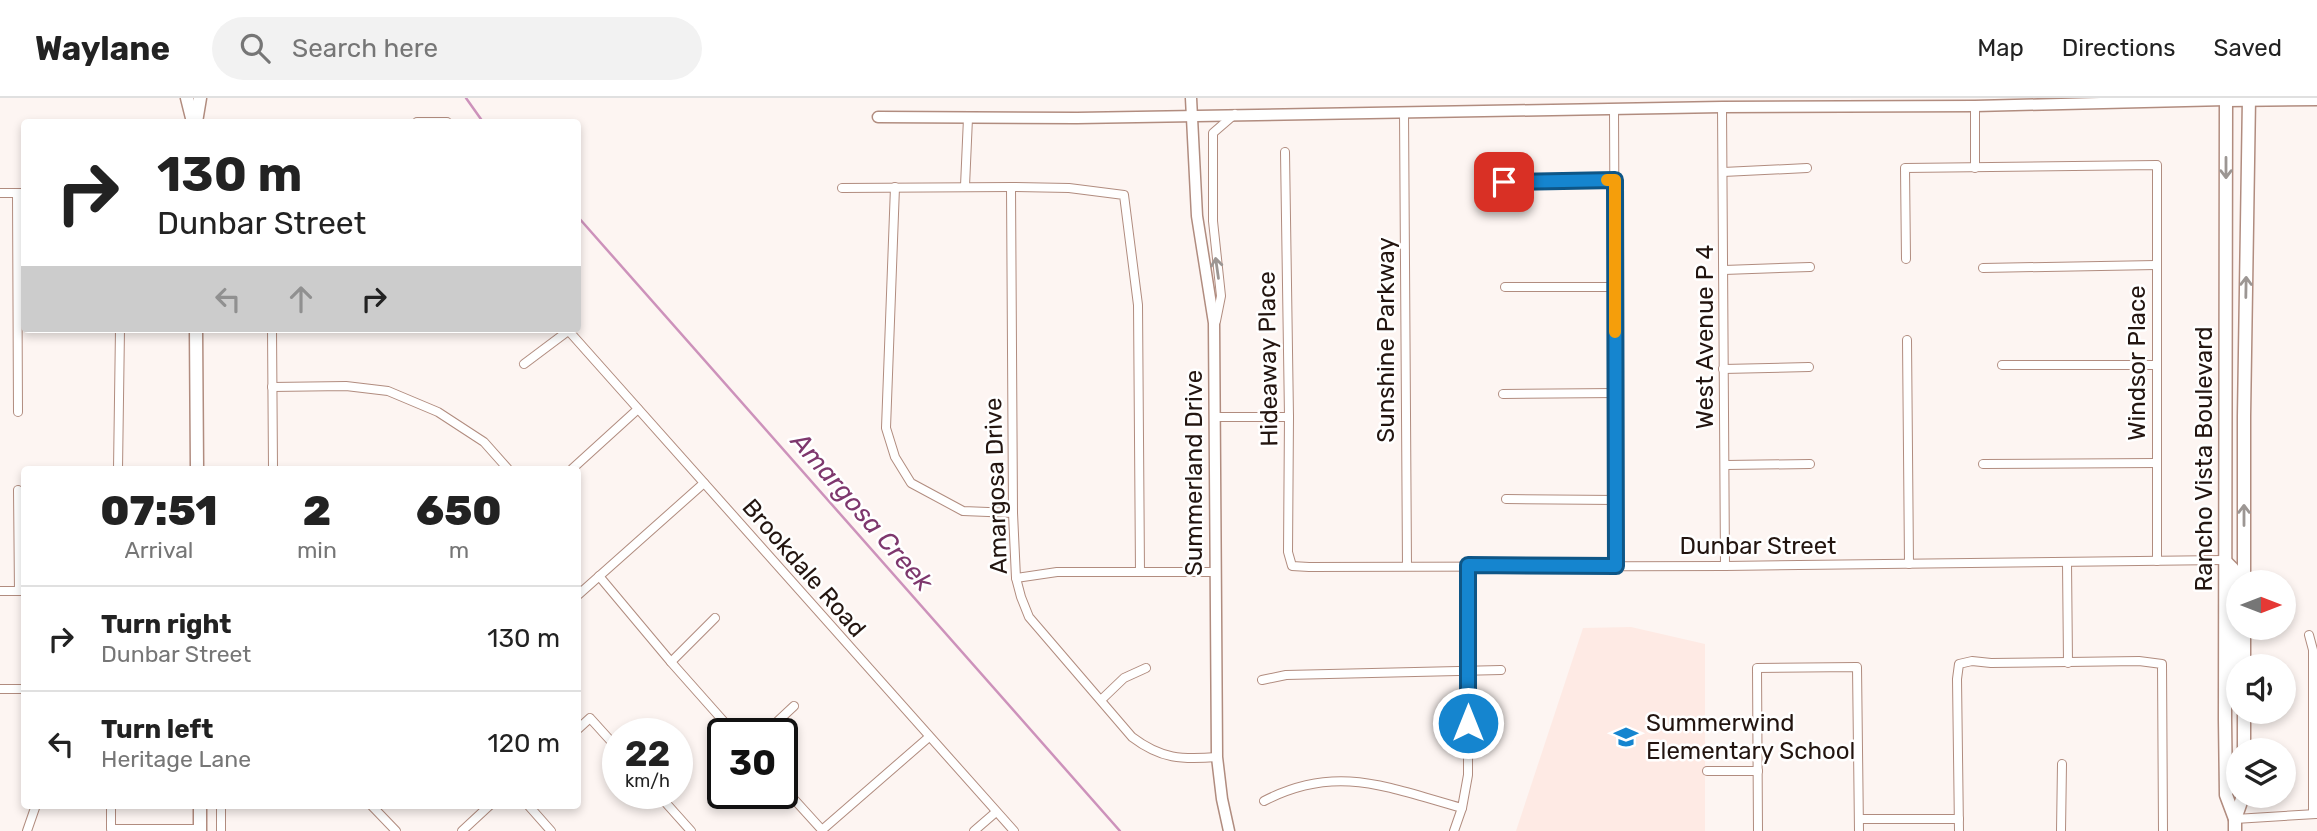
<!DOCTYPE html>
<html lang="en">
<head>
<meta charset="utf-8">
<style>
	:root { --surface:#fff; --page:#f2f2f2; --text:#222; --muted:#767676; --line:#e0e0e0 }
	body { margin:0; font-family:Rubik,sans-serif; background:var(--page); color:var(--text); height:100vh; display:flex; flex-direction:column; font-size:26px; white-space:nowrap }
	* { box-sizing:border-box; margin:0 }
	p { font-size:23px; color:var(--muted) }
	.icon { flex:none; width:38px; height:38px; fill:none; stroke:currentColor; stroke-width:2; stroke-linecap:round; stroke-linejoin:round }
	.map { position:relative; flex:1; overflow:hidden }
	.side { position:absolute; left:21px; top:368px; width:560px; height:343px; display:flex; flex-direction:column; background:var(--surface); border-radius:7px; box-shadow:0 4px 10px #0003 }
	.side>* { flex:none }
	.guide { position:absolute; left:21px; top:21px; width:560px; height:214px; border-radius:7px; box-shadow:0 4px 10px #0003; background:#fff; color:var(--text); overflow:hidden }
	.needle { width:46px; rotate:90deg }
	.buttons { position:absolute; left:2226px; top:472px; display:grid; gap:14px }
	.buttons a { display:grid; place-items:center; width:70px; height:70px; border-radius:50%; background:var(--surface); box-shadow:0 4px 10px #0003; font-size:35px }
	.speed { position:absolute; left:602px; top:620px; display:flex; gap:14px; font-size:35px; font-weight:700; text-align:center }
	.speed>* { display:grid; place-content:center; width:91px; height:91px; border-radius:50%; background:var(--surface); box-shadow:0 4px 10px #0003; line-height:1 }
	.speed small { font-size:18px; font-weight:400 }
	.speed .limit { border:4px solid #111; border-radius:10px; background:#fff; color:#111 }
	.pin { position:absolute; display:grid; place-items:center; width:60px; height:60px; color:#fff; margin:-30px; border-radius:14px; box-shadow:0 4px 10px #0006 }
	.me { position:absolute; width:77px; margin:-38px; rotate:0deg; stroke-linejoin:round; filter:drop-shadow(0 0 5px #0008) }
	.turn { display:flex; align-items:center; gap:24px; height:147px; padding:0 21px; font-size:32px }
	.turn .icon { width:91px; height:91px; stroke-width:2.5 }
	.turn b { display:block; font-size:49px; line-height:60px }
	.lanes { display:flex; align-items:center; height:66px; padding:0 21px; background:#0003; justify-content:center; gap:35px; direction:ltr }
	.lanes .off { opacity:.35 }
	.eta { display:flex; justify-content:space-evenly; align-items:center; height:119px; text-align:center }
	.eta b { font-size:42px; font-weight:800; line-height:49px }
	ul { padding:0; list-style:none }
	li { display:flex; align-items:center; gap:21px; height:105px; padding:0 21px; border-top:2px solid var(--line) }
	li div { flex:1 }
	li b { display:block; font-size:26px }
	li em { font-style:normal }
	header { display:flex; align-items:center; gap:42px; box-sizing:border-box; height:98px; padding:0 35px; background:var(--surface); border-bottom:2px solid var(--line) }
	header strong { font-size:33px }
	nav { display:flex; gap:38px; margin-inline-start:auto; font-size:24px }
	.search { width:490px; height:63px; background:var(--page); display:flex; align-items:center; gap:18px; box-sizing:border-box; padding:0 24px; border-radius:38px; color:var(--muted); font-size:26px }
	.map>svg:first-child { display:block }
	.built { fill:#feeae4 }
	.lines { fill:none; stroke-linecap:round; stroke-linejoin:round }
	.stream { stroke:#cd92bb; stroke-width:2.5 }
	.minor-casing { stroke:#b18c7f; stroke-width:10 }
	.tertiary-casing { stroke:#b18c7f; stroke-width:13 }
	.secondary-casing { stroke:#b18c7f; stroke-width:15 }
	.primary-casing { stroke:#b18c7f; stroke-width:15 }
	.minor { stroke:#fff; stroke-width:8 }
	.tertiary { stroke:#fff; stroke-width:10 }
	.secondary { stroke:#fff; stroke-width:12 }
	.primary { stroke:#fff; stroke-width:12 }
	.oneway { stroke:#9c9693 }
	.route-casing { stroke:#0e5687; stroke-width:18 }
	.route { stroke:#1585cf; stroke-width:12 }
	.slow { stroke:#f59e0b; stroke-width:12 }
	.labels { text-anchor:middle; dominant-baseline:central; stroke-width:5; stroke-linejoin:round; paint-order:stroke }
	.street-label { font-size:24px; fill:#231510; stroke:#fff }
	.poi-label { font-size:24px; fill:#231510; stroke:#fff; text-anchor:start }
	.water-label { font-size:26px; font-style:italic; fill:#7e376d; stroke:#fff }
</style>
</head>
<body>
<header>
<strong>Waylane</strong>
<div class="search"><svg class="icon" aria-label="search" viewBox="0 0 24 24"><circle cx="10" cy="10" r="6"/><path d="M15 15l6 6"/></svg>Search here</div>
<nav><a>Map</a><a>Directions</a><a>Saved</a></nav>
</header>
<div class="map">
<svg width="2317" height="733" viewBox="0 0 2317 733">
	<rect width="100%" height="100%" fill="#fdf5f2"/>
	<!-- built -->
	<polygon class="built" points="1631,529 1705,546 1705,733 1516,733 1583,530"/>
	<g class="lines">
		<!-- stream -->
		<g class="stream">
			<polyline points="466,0 483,24"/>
			<polyline points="578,119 1120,733"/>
		</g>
		<!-- minor casing -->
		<g class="minor-casing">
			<g id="minor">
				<polyline points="1975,8 1975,70"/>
				<polyline points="1722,9 1725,468"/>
				<polyline points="1614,12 1616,468"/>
				<polyline points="1404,14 1407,468"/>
				<polyline points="417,24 447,24"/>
				<polyline points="1285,54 1289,319 1288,454 1292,468 1309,469 1725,468 2224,462"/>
				<polyline points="1723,74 1807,70"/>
				<polyline points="1504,84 1615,82"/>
				<polyline points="965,88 968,20"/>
				<polyline points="895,89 886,330 895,359 911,385 963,413 1013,415"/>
				<path d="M1011,89L1013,415L1016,480L1021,499L1029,519L1132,639C1161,661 1182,662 1217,659"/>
				<polyline points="842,90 1011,89 1069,90 1124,97 1138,207 1140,474"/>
				<polyline points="0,95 24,95"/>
				<polyline points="17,95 18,314"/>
				<polyline points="1906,161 1905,70 2157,67 2157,463"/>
				<polyline points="1983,170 2156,167"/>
				<polyline points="1724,172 1810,169"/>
				<polyline points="1505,189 1614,189"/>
				<polyline points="1216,223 1221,198 1213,123 1213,35 1235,16"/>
				<polyline points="272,231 273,371"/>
				<polyline points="567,231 1014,733"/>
				<polyline points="1907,242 1909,466"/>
				<polyline points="524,266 568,233"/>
				<polyline points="2002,267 2156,267"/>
				<polyline points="1723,271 1809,269"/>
				<polyline points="272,289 346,288 388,293 438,314 484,344 508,371"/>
				<polyline points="1503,296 1616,295"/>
				<polyline points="1215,319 1289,319"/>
				<polyline points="1983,366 2156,365"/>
				<polyline points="1726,367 1810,366"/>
				<polyline points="118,371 120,231"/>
				<polyline points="572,371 638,311"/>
				<polyline points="18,392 19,493"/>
				<polyline points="1506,401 1616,402"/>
				<polyline points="2067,465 2068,565"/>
				<polyline points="599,478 671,564 734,635"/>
				<polyline points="1016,480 1057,474 1215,474"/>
				<polyline points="0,493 24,493"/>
				<polyline points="578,497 704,385"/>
				<polyline points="2309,537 2313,552 2313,716"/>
				<polyline points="671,564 715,520"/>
				<polyline points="1262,582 1286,577 1501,572"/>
				<polyline points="0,591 24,591"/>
				<polyline points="1101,602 1124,580 1146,570"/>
				<polyline points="578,631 590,620 618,651"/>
				<polyline points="765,635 794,608"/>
				<polyline points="1707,673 1758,673"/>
				<polyline points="782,688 822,732 929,639"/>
				<polyline points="657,695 691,733"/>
				<path d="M1264,703C1337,665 1389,690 1462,710"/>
				<polyline points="111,707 111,731 200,731"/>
				<polyline points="371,707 396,733"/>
				<polyline points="528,707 551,733"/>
				<polyline points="1859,721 1959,721"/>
				<polyline points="2235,721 2316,716"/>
				<polyline points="27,733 36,707"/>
				<polyline points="221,733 221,707"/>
				<polyline points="462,733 490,707"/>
				<polyline points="974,733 996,714"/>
				<polyline points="1454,733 1462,710 1468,677 1468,467"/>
				<polyline points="1758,733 1757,570 1857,569 1859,733"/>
				<polyline points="1959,733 1957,581 1959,566 1972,563 1991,565 2139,563 2162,566 2163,733"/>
				<polyline points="2061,733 2062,666"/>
			</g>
		</g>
		<!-- tertiary casing -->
		<g class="tertiary-casing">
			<g id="tertiary">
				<polyline points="1191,0 1197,118 1214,225 1217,659 1222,701 1229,733"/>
				<polyline points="878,19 1077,20 1722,9 1975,8 2226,2"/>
			</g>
		</g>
		<!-- secondary casing -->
		<g class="secondary-casing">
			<g id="secondary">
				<polyline points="187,0 193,24"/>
				<polyline points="2226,2 2317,1"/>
				<polyline points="196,24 200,0"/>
				<polyline points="196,231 197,371"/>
				<polyline points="200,707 200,733"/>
			</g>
		</g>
		<!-- primary casing -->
		<g class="primary-casing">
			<g id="primary">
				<polyline points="2226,0 2225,622 2226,697 2235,721"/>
				<polyline points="2224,462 2233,471 2235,580 2238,589"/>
				<polyline points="2244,485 2244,318 2249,0"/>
				<polyline points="2244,569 2244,530"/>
				<polyline points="2244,653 2244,614"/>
				<polyline points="2235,733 2235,721 2243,698"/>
			</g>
		</g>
		<!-- minor -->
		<use href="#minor" class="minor"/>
		<!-- tertiary -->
		<use href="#tertiary" class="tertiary"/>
		<!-- secondary -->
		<use href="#secondary" class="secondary"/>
		<!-- primary -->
		<use href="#primary" class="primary"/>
	</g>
	<!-- one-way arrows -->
	<defs><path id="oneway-shaft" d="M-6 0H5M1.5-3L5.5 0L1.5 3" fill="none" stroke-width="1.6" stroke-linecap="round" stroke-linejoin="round" transform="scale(1.75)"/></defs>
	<g class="oneway">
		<use href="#oneway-shaft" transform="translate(2226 70) rotate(90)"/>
		<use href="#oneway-shaft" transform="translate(1217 170) rotate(-98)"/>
		<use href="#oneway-shaft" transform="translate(2246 189) rotate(-89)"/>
		<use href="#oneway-shaft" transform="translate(2244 417) rotate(-90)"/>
	</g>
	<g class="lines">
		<!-- route casing -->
		<g class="route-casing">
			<polyline id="route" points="1468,625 1468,467 1616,468 1615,82 1504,84"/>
		</g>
		<!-- route -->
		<use href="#route" class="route"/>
		<!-- slow -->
		<polyline class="slow" points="1607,82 1615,82 1615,234"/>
	</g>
	<!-- icons -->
	<defs>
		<g id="school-bare" transform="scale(1.89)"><path d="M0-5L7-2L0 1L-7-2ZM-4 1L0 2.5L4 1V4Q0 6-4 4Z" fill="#1585cf" stroke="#fff" stroke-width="2.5" paint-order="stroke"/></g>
	</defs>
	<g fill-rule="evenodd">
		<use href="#school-bare" x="1626" y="639"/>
	</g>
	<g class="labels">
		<!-- street labels -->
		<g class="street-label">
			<text transform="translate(1705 239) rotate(-90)">West Avenue P 4</text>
			<text transform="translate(1386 242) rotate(-90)">Sunshine Parkway</text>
			<text transform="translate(1268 261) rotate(-91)">Hideaway Place</text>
			<text transform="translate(2137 265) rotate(-90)">Windsor Place</text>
			<text transform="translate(2204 361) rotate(-90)">Rancho Vista Boulevard</text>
			<text transform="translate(1194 375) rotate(-90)">Summerland Drive</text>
			<text transform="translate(996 388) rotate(-92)">Amargosa Drive</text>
			<text x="1758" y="448">Dunbar Street</text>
			<text transform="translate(804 470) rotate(49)">Brookdale Road</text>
		</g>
		<!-- poi labels -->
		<g class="poi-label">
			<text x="1646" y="625">Summerwind<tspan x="1646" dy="28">Elementary School</tspan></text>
		</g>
		<!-- water labels -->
		<g class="water-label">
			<text transform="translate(862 414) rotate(49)">Amargosa Creek</text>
		</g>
	</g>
</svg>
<div class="buttons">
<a><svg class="needle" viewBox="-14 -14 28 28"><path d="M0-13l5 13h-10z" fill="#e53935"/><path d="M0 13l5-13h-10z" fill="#767676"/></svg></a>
<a><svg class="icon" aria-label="sound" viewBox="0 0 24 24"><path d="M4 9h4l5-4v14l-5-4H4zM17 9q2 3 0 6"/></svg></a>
<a><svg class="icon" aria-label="layers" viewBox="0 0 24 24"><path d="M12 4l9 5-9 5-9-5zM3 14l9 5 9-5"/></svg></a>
</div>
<div class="speed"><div>22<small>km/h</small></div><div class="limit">30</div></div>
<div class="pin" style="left:1504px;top:84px;background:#d93025"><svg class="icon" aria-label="arrive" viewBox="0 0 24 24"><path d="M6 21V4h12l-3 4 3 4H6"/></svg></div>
<svg class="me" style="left:1468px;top:625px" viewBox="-20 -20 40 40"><circle r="17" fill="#1585cf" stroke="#fff" stroke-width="3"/><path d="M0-11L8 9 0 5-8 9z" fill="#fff"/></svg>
<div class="guide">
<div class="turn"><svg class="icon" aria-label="right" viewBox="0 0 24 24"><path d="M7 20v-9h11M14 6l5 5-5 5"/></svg><div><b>130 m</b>Dunbar Street</div></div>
<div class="lanes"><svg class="icon off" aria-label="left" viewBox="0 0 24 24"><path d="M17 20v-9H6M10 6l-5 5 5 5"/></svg><svg class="icon off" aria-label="ahead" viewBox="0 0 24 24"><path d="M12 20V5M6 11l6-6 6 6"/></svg><svg class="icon" aria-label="right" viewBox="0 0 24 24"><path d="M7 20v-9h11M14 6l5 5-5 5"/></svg></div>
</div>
<section class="side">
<div class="eta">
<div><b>07:51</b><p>Arrival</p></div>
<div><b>2</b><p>min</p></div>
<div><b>650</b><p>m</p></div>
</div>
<ul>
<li><svg class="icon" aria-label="right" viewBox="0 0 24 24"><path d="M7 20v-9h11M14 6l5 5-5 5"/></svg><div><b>Turn right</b><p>Dunbar Street</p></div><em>130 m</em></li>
<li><svg class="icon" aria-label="left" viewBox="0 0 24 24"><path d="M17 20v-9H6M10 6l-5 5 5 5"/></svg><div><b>Turn left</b><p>Heritage Lane</p></div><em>120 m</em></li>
</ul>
</section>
</div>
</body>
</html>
